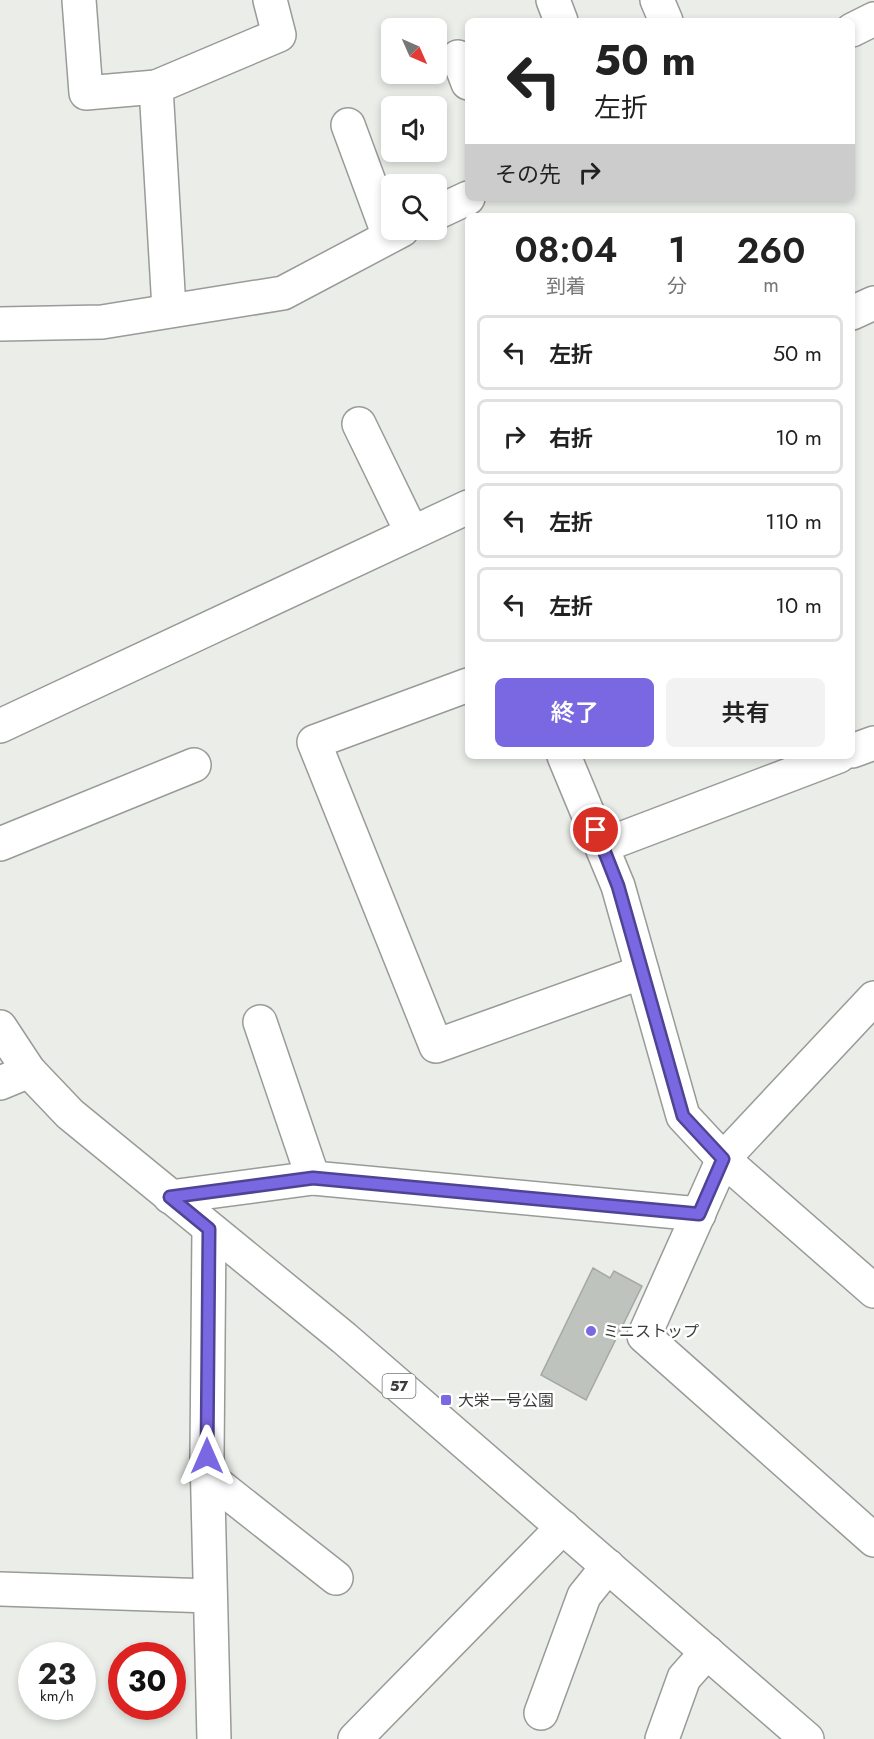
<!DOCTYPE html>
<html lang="ja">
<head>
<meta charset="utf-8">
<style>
	:root { --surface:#fff; --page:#f2f2f2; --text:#222; --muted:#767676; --line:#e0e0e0; --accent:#7a67e2 }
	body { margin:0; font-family:Jost,"Noto Sans JP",sans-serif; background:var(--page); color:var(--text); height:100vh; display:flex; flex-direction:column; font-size:22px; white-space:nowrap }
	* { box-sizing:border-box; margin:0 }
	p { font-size:20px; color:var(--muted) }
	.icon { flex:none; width:33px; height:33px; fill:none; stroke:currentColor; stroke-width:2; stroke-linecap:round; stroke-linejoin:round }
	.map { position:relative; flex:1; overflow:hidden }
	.panel { position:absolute; left:465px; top:213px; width:390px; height:546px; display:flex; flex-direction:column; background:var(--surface); border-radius:9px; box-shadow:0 3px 9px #0003 }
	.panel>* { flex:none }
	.banner { position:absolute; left:465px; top:18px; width:390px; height:183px; border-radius:9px; box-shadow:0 3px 9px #0003; background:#fff; color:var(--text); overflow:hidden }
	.needle { width:39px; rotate:135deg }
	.tools { position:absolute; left:381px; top:18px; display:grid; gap:12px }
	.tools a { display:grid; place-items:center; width:66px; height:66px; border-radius:9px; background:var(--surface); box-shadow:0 3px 9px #0003; font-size:30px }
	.speed { position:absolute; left:18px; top:1642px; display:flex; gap:12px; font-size:30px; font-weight:700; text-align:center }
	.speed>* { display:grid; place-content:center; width:78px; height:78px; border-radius:50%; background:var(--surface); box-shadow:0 3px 9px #0003; line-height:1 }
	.speed small { font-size:15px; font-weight:400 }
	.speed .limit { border:9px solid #d22; background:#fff; color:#111 }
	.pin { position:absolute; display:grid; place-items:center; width:51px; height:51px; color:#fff; margin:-26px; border:3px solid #fff; border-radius:50%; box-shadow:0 2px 6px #0007 }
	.me { position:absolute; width:66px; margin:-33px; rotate:0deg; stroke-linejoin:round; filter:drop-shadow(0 0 4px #0008) }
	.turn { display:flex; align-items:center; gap:21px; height:126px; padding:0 30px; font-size:27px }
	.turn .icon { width:78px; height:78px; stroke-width:2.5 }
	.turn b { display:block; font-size:42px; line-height:51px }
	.then { display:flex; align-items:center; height:57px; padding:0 30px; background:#0003; gap:12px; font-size:22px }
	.eta { display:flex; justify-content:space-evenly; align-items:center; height:102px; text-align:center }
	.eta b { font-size:36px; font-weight:600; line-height:42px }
	.action { display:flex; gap:12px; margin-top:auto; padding:12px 30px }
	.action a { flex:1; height:69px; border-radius:9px; background:var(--accent); color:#fff; font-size:24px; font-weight:600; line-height:69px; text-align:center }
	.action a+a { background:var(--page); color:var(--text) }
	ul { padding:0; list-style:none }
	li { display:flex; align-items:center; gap:18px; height:75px; margin:0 12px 9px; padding:0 18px; border:3px solid var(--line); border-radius:9px }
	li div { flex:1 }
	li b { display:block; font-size:22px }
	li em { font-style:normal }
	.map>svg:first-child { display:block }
	.building { fill:#bfc3be; stroke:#a5a8a4; stroke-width:1.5 }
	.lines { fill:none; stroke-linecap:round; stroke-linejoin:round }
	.minor-casing { stroke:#989b97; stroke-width:36 }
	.major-casing { stroke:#989b97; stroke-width:36 }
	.minor { stroke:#fff; stroke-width:33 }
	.major { stroke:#fff; stroke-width:33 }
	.route-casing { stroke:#4f4393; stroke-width:15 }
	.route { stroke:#7a67e2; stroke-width:10 }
	.poi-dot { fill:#7a67e2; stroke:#fff; stroke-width:2 }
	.labels { text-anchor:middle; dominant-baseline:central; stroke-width:5; stroke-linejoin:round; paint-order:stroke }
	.shield { fill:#fff; stroke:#767776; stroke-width:1.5 }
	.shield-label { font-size:15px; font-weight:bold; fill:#3c3d3b }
	.poi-label { font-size:16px; fill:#3c3d3b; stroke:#fff; text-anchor:start }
</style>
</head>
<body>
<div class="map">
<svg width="874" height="1739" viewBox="0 0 874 1739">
	<rect width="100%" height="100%" fill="#eaede8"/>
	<!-- building -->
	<polygon class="building" points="593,1268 610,1278 614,1271 642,1286 586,1400 541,1375"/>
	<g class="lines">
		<!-- minor casing -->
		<g class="minor-casing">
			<g id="minor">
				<polyline points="79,0 86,93 156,87"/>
				<polyline points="553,0 561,21"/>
				<polyline points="657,0 666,21"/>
				<polyline points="852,30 874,19"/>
				<polyline points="458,57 468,83"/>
				<polyline points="348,125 389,236"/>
				<polyline points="436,213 468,198"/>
				<polyline points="169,309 156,87 279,35 270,0"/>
				<polyline points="852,313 874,303"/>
				<polyline points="0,324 102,322 283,293 402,230"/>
				<polyline points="359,424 412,533"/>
				<polyline points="468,685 314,742 436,1046 642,972"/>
				<polyline points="0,726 468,507"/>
				<polyline points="852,751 874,743"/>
				<polyline points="564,756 618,886 683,1116 723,1159 874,1291"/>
				<polyline points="0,844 194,765"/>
				<polyline points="602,846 839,756"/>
				<polyline points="874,998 723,1159 644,1336 874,1540"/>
				<polyline points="260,1022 313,1178"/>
				<polyline points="0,1083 29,1071"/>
				<polyline points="170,1197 313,1178 699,1214"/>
				<polyline points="209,1229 207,1456 214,1739"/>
				<polyline points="208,1477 336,1578"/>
				<polyline points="0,1589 210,1596"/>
				<polyline points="541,1713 584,1596 608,1566"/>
				<polyline points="355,1739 563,1527"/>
				<polyline points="662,1739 684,1678 707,1652"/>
			</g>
		</g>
		<!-- major casing -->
		<g class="major-casing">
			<polyline id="major" points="0,1027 29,1071 70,1114 344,1338 807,1739"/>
		</g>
		<!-- minor -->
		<use href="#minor" class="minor"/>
		<!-- major -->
		<use href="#major" class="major"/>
	</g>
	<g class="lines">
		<!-- route casing -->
		<g class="route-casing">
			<polyline id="route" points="207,1456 209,1229 170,1197 313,1178 699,1214 723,1159 683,1116 618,886 596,830"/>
		</g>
		<!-- route -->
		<use href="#route" class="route"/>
	</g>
	<!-- markers -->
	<g class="poi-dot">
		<circle cx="591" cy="1331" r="6"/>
		<rect x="440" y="1394" width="12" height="12" rx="3"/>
	</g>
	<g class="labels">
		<!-- shield labels -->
		<rect class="shield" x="382.5" y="1374" width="33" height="24" rx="4.5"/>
		<g class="shield-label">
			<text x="399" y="1386">57</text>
		</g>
		<!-- poi labels -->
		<g class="poi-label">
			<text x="603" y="1331">ミニストップ</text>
			<text x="458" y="1400">大栄一号公園</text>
		</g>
	</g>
</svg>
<div class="tools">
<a><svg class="needle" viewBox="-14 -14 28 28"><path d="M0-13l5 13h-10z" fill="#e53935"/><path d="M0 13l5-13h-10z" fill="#767676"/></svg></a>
<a><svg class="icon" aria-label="sound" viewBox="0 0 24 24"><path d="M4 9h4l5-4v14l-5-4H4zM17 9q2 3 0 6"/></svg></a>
<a><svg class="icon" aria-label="search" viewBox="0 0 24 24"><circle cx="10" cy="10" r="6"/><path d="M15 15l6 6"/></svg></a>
</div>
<div class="speed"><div>23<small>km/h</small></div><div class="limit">30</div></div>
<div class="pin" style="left:596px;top:830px;background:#d93025"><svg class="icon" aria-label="arrive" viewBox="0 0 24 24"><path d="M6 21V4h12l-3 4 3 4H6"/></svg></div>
<svg class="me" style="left:207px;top:1456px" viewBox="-20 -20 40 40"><path d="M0-17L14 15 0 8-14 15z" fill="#7a67e2" stroke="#fff" stroke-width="4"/></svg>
<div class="banner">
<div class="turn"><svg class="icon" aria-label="left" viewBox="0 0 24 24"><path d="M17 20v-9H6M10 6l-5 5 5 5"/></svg><div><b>50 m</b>左折</div></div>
<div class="then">その先<svg class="icon" aria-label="right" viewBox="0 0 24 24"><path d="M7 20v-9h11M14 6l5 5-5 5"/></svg></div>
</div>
<section class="panel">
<div class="eta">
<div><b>08:04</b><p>到着</p></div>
<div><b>1</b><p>分</p></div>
<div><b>260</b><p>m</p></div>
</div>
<ul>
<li><svg class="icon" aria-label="left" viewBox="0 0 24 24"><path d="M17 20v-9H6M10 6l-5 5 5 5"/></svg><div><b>左折</b></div><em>50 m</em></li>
<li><svg class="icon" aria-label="right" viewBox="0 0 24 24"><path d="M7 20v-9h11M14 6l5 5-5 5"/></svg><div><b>右折</b></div><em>10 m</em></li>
<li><svg class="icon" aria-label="left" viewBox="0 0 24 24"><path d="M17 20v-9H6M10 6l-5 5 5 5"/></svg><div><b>左折</b></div><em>110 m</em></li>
<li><svg class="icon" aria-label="left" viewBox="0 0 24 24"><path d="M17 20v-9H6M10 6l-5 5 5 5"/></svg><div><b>左折</b></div><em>10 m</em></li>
</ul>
<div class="action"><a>終了</a><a>共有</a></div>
</section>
</div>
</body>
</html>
